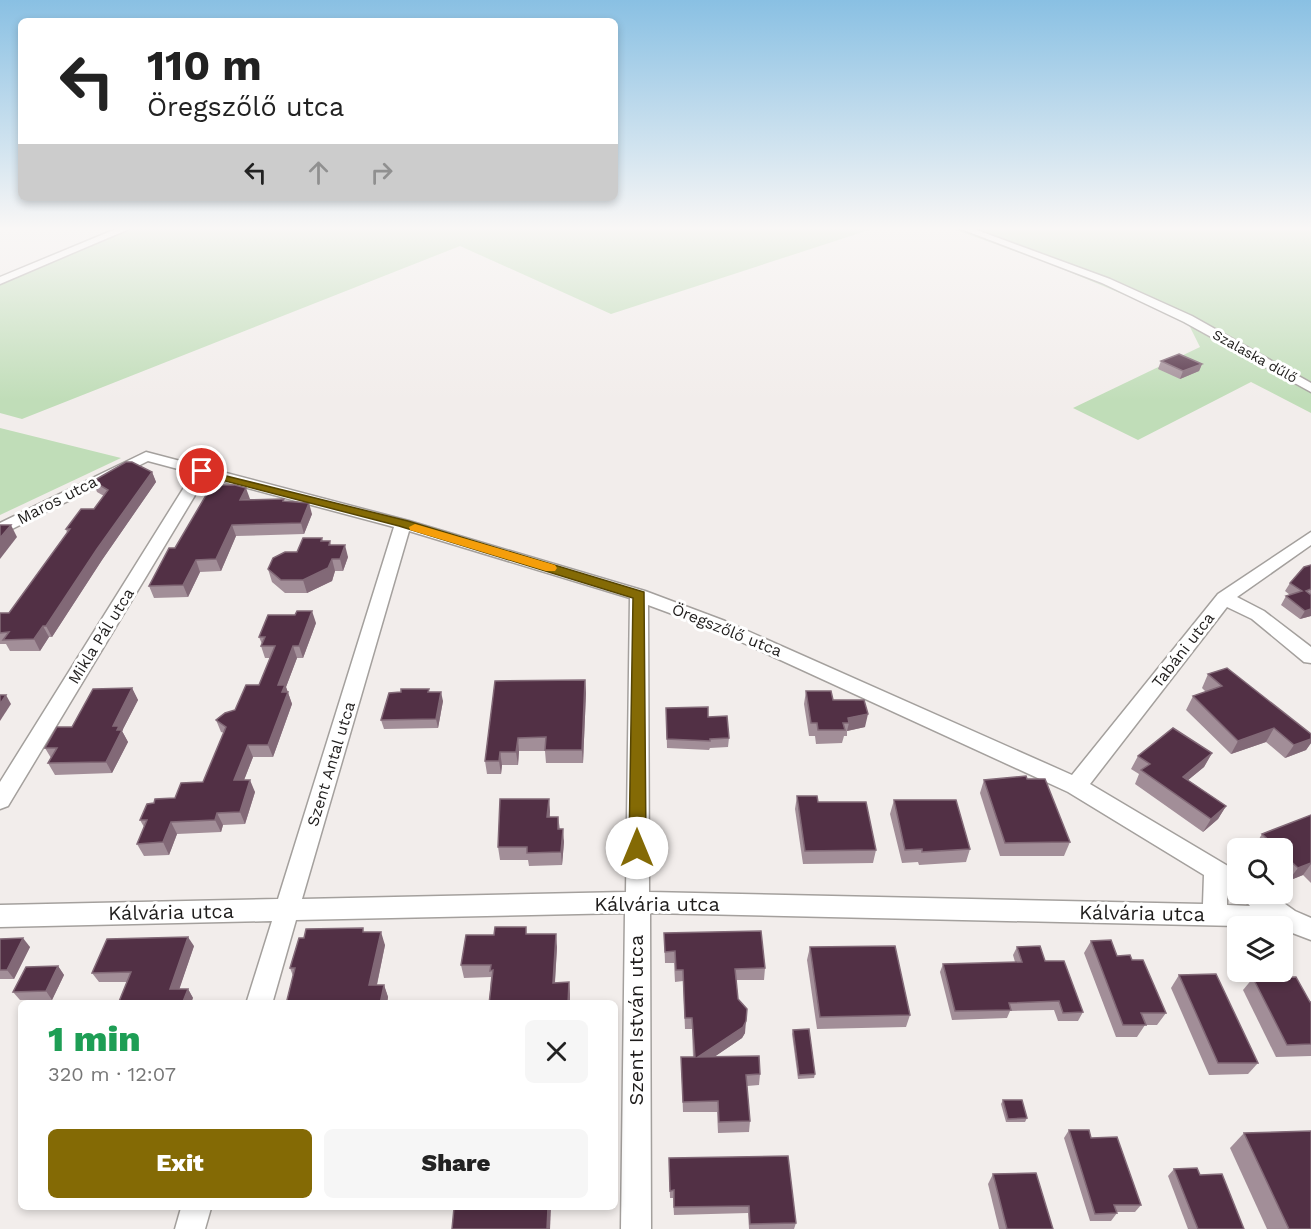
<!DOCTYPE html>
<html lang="en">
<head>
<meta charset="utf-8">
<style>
	:root { --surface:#fff; --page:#f6f6f6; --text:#222; --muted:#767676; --accent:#846a05 }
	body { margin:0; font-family:"Work Sans",sans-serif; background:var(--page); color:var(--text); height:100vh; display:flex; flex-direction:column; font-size:22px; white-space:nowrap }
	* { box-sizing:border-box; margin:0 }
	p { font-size:20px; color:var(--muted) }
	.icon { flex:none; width:33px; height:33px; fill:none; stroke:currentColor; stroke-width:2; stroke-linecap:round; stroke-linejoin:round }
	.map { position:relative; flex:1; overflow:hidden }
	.drawer { position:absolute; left:18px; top:1000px; width:600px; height:210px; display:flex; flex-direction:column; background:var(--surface); border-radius:9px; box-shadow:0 3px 9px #0003 }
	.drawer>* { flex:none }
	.banner { position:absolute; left:18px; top:18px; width:600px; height:183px; border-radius:9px; box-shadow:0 3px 9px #0003; background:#fff; color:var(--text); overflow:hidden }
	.tools { position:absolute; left:1227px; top:838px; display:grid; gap:12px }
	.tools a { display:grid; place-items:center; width:66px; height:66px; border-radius:9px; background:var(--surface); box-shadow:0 3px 9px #0003; font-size:30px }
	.pin { position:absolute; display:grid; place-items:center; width:51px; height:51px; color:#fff; margin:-26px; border:3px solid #fff; border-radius:50%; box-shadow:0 2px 6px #0007 }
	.me { position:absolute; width:66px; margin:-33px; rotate:0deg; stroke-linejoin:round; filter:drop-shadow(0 0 4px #0008) }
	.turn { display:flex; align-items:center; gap:21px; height:126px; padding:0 30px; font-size:27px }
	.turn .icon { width:78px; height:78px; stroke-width:2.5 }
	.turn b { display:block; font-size:42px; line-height:51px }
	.lanes { display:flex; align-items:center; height:57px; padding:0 30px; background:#0003; justify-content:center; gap:30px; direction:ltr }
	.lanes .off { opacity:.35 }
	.round { display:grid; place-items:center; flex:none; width:63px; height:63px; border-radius:9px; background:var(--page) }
	.headline { display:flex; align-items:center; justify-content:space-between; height:102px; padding:0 30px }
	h1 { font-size:36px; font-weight:800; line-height:45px; color:#1e9e55 }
	.cta { display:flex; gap:12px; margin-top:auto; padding:12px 30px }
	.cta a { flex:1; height:69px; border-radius:9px; background:var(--accent); color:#fff; font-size:24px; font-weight:800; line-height:69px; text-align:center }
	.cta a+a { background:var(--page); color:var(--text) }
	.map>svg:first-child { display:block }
	.green { fill:#c0ddb8 }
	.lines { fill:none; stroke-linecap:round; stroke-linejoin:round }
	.minor-casing { stroke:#a4a09d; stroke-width:3 }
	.minor { fill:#fff; fill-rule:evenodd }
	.wall { fill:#a28e98 }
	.shaded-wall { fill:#826977 }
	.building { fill:#523045; stroke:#826977; stroke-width:1.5 }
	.route { fill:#846a05; stroke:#564503; stroke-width:1.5 }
	.slow { fill:#f59e0b }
	.labels { text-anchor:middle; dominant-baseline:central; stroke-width:6; stroke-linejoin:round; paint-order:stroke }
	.far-street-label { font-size:14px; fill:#1f1d1c; stroke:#fff }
	.street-label { font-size:16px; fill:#1f1d1c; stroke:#fff }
	.near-street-label { font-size:20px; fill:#1f1d1c; stroke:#fff }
</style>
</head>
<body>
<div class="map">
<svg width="1311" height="1229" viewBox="0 0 1311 1229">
	<rect width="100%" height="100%" fill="#f2edeb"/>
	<!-- green -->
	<g class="green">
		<polygon points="128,229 872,229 611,314 460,246 22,419 0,413 0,282"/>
		<polygon points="953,229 1311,230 1311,413 1251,382 1138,440 1073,408 1200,347 1187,321 1048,263"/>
		<polygon points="0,428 121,458 0,515"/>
	</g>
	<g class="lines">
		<!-- minor casing -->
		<g class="minor-casing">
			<g id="minor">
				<polygon points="116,229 129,229 0,284 0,277"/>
				<polygon points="961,229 974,229 1110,279 1192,316 1311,383 1311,392 1184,322 1102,283"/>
				<path d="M146,452L409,521L645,591L725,621L1072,775L1218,594L1311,532V545L1237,597L1264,611L1311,647V663L1304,662L1252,619L1227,607L1090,784L1238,872V894L1227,890V905L1250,906L1240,894H1271L1295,911L1311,918V940L1282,929V927L650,913L651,1229H621L625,913L296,920L272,1004H246L272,921L0,927V905L278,899L394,527L206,477L8,806L0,809V782L193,473L148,461L6,532L0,534V523ZM409,531L630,598L626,892L302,899ZM648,605L713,629L1068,792L1204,875L1203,904L649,892Z"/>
				<polygon points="181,1208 211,1208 205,1229 175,1229"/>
			</g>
		</g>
		<!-- minor -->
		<use href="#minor" class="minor"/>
	</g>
	<!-- wall -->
	<g class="wall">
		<polygon points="1161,361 1202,364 1199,371 1180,379 1158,369"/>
		<polygon points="152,472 156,482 102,560 52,637 49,637 40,651 10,651 6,644 0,644 0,613 9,613 67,533 66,529 94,509 104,496 97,492 93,481"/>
		<polygon points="250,499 285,501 312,514 304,534 236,536 221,571 200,572 188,597 154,598 149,586 175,548"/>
		<polygon points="322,538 323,541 330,541 331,545 348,557 343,571 335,571 332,581 307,593 285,593 272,582 268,569"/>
		<polygon points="1311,565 1311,616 1300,619 1281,605 1286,596 1290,595 1285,591 1290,583"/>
		<polygon points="316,623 303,658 297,658 286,687 292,704 273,757 253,757 244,780 255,792 245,824 223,825 221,832 177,834 169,855 144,856 137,844 144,827 140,820 154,803 175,798 203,782 224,733 221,732 216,720 235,710 259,685 270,658 265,658 261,646 262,644 259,637"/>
		<polygon points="1208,674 1311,734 1311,743 1306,750 1285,758 1266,742 1231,754 1186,710 1193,696 1206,692 1202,688"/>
		<polygon points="585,680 586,693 583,763 546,763 545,751 519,751 518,765 502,765 501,774 487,774 485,761"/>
		<polygon points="132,688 138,700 122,731 128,742 112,773 55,775 48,763 51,758 45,748 72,727"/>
		<polygon points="806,691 833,700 865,727 847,731 847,736 844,736 842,743 816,744 815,736 809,736 804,704"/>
		<polygon points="430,692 443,701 438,728 384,729 381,720"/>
		<polygon points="666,708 708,717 729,738 728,747 710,748 709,750 667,748"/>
		<polygon points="1212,753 1204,767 1188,780 1226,806 1218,819 1203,832 1135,784 1139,774 1131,769 1138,756"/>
		<polygon points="1027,779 1070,842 1064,856 1000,856 980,793 984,780"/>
		<polygon points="797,796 818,802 876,850 873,863 803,864 795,809"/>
		<polygon points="549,799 550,817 558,817 560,829 564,842 562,865 529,866 528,860 500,860 498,847"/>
		<polygon points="894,800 970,849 966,862 919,865 918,862 902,863 890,814"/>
		<polygon points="1311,815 1311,883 1303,875 1288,881 1282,875 1282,849 1256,849 1254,847 1262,834"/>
		<polygon points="365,932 385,945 377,985 384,985 388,997 387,1004 286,1004 293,976 290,968"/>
		<polygon points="664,933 765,968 764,980 736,980 738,999 745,1033 742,1038 714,1057 760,1074 759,1085 747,1086 750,1121 749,1132 718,1133 717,1112 683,1112 681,1057 693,1057 692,1029 685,1029 683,981 675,982 674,963 665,963"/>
		<polygon points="527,934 557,947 555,983 569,982 570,995 570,1004 489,1004 491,977 464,978 461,965"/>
		<polygon points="0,939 30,947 14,979 0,979"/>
		<polygon points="1091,941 1117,956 1132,960 1166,1013 1157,1025 1145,1025 1137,1037 1116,1037 1084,953"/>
		<polygon points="194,946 179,989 188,989 193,998 127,982 99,982 92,973"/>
		<polygon points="810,947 910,1015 906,1027 817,1029 807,960"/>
		<polygon points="1017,947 1045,961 1083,1012 1078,1021 1058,1021 1054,1010 1010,1011 1007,1018 952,1020 940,972 943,964 1015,962 1013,955"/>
		<polygon points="58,966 64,975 52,1000 20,1000 13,992"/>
		<polygon points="1179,975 1258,1063 1248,1074 1209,1075 1171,988"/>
		<polygon points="1253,978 1311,1002 1311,1056 1276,1057 1243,990"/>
		<polygon points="793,1030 815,1074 814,1078 798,1079 792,1034"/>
		<polygon points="1003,1100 1027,1118 1025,1122 1006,1122 1001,1104"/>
		<polygon points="1069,1130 1091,1138 1141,1205 1135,1212 1116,1212 1117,1213 1111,1221 1090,1221 1064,1138"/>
		<polygon points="1244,1133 1311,1229 1267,1229 1230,1148"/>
		<polygon points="669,1165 796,1223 794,1229 749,1229 748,1213 674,1215 673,1198 670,1198"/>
		<polygon points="1174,1169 1200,1175 1244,1229 1188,1229 1168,1176"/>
		<polygon points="993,1174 1053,1229 999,1229 988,1184"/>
	</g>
	<!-- shaded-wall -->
	<g class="shaded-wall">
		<polygon points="1202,364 1199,371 1180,379 1183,371"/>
		<polygon points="152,472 156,482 102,560 52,637 46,626 97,549"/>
		<polygon points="246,488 250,499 240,500"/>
		<polygon points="309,503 312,514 304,534 301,523"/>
		<polygon points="11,525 17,537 0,559 0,538"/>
		<polygon points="232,525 236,536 221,571 216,559"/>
		<polygon points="345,545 348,557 343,571 340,559"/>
		<polygon points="332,559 335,571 332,581 307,593 303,580"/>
		<polygon points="196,560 200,572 188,597 183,585"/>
		<polygon points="1311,609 1311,616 1300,619 1305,611"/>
		<polygon points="312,611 316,623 303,658 299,646"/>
		<polygon points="43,626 49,637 40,651 34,639"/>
		<polygon points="293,646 297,658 286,687 292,704 273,757 268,745 278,685"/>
		<polygon points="585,680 586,693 583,763 582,750"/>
		<polygon points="132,688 138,700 122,731 128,742 112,773 106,762 113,726"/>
		<polygon points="441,692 443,701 438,728 436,719"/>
		<polygon points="6,695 11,704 0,721 0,704"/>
		<polygon points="868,714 865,727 847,731 849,723 848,718"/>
		<polygon points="1274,728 1266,742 1231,754 1238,741"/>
		<polygon points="518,738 519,751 518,765 516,752"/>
		<polygon points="1311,739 1311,743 1306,750 1285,758 1294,745"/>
		<polygon points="248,745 253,757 239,793 234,780"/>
		<polygon points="500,752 502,765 501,774 499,761"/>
		<polygon points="1212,753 1204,767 1176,790 1183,777"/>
		<polygon points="250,780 255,792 245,824 240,812"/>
		<polygon points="549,799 550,812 548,830 547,817"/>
		<polygon points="1226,806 1218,819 1203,832 1211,819"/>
		<polygon points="217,813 223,825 221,832 215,820"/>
		<polygon points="171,822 177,834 169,855 163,842"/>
		<polygon points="563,829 564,842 562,865 561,852"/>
		<polygon points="1311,863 1311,864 1303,875 1288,881 1298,868"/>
		<polygon points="381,932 385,945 374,998 369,985"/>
		<polygon points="556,934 557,947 554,995 553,983"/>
		<polygon points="188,937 194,946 176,999 170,989"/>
		<polygon points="23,938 30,947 14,979 7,970"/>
		<polygon points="58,966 64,975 52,1000 46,991"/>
		<polygon points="569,982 570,995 570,1004 568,1004"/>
		<polygon points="384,985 388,997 387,1004 380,1004"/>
		<polygon points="188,989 193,998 191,1004 182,1004"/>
		<polygon points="746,1021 745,1033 742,1038 698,1068 698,1057"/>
		<polygon points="548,1208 551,1208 550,1229 547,1229"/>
	</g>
	<!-- building -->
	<g class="building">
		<polygon points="1179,354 1202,364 1183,371 1161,361"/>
		<polygon points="126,462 132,462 152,472 97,549 46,626 43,626 34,639 3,640 9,632 0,633 0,613 9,613 70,529 66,529 81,509 94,509 108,490 93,481"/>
		<polygon points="212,485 235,485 246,488 240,500 284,499 283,501 309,503 301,523 232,525 216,559 196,560 183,585 149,586 169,548 175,548"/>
		<polygon points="0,525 11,525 0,538"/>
		<polygon points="303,538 322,538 321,541 330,541 329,545 345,545 340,559 332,559 328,568 303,580 281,580 268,569 273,558 285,552 297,552"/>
		<polygon points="1311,565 1311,589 1306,591 1311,595 1311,609 1305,611 1286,596 1302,591 1290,583 1304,567"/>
		<polygon points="297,611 312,611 299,646 293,646 278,685 285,685 282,692 288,692 268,745 248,745 234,780 250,780 240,812 217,813 215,820 171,822 163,842 137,844 147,820 140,820 147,804 154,803 155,799 175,798 181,783 203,782 226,727 216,720 225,713 235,710 246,685 259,685 275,646 261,646 265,637 259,637 268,615 295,615"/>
		<polygon points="1227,668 1311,734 1311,739 1294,745 1274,728 1238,741 1193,696 1222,686 1208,674"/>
		<polygon points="585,680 582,750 545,750 546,737 518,738 516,752 500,752 499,761 485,761 495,681"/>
		<polygon points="132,688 113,726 119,726 117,730 122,730 106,762 48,763 57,748 45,748 57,727 72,727 93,689"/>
		<polygon points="401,689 429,689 428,692 441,692 436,719 381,720 389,693 401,692"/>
		<polygon points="806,691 831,691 833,700 864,700 868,714 848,718 849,723 843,723 845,730 818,730 817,723 811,723"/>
		<polygon points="0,695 6,695 0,704"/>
		<polygon points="708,707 708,717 727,716 729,738 710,739 710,741 667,739 666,708"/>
		<polygon points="1173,728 1212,753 1183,777 1226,806 1211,819 1141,770 1150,764 1138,756"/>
		<polygon points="1026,776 1027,779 1045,779 1070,842 1005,843 984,780"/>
		<polygon points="797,796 817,796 818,802 866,802 876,850 805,851"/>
		<polygon points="500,799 549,799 547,817 558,817 558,829 563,829 561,852 527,853 527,847 498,847"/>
		<polygon points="894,800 956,800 970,849 922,852 922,849 905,850"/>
		<polygon points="1311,815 1311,863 1298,868 1282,853 1282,849 1278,849 1262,834"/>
		<polygon points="495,927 526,927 526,934 556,934 553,983 569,982 568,1004 489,1004 493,970 490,971 491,965 461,965 466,935 494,935"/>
		<polygon points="363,928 363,932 381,932 369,985 384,985 380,1004 286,1004 295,968 290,968 299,938 304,938 306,929"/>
		<polygon points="761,931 765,968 735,969 738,999 747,1009 746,1021 743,1027 698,1057 759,1056 760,1074 746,1075 750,1121 719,1122 718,1101 683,1102 681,1057 695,1057 692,1018 685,1018 683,970 676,970 675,951 665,952 664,933"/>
		<polygon points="188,937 170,989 188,989 182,1004 118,1004 131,972 92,973 107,939"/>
		<polygon points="23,938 7,970 0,970 0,939"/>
		<polygon points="1111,940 1117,956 1130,955 1132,960 1143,960 1166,1013 1141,1013 1146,1025 1123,1025 1091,941"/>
		<polygon points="895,946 910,1015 820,1017 810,947"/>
		<polygon points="1040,946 1045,961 1064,961 1083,1012 1063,1013 1059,1001 1009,1003 1011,1010 955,1011 943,964 1022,962 1017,947"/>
		<polygon points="58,966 46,991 13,992 26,967"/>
		<polygon points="1216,974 1258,1063 1218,1063 1179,975"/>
		<polygon points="1296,977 1310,1002 1311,1002 1311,1044 1287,1045 1253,978"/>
		<polygon points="809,1029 815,1074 799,1075 793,1030"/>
		<polygon points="1003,1100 1022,1100 1027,1118 1008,1119"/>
		<polygon points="1069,1130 1089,1130 1091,1138 1117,1137 1141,1205 1114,1205 1117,1213 1095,1214"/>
		<polygon points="1311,1131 1311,1229 1289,1229 1244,1133"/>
		<polygon points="788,1156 796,1223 750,1224 749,1206 674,1207 674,1190 670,1191 669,1158"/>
		<polygon points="1197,1168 1200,1175 1222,1174 1244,1229 1198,1229 1174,1169"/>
		<polygon points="1036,1173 1053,1229 1007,1229 993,1174"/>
		<polygon points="454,1208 548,1208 547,1229 452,1229"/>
	</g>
	<!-- sky -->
	<linearGradient id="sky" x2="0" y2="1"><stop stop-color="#89c0e3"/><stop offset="0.57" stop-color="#f9f7f6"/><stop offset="1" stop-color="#f9f7f6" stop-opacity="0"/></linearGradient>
	<rect width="1311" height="401" fill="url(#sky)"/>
	<!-- route -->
	<polygon class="route" points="198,469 408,521 644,592 646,848 643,853 637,855 631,853 629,848 633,598 399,526 198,474"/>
	<!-- slow -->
	<polygon class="slow" points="415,524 555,565 557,568 555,571 546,571 410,530 409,527"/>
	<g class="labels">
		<!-- far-street labels -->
		<g class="far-street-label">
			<text transform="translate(1255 356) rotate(29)">Szalaska dűlő</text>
		</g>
		<!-- street labels -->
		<g class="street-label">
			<text transform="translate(57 500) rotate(-27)">Maros utca</text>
			<text transform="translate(727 630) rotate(22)">Öregszőlő utca</text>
			<text transform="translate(101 636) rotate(-58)">Mikla Pál utca</text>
			<text transform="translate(1183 650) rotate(-52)">Tabáni utca</text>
			<text transform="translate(331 764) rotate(-73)">Szent Antal utca</text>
		</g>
		<!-- near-street labels -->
		<g class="near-street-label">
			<text x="657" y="904">Kálvária utca</text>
			<text transform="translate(171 912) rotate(-1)">Kálvária utca</text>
			<text transform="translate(1142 913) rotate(1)">Kálvária utca</text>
			<text transform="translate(636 1020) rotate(-90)">Szent István utca</text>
		</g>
	</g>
</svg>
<div class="tools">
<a><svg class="icon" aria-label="search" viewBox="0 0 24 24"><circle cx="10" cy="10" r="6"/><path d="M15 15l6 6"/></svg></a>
<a><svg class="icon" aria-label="layers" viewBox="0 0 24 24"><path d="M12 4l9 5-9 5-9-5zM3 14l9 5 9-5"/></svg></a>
</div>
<div class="pin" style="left:202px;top:471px;background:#d93025"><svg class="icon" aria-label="arrive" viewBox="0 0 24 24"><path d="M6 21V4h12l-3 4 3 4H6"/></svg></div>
<svg class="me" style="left:637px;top:848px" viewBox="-20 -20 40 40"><circle r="19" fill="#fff"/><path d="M0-13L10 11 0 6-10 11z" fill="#846a05"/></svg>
<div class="banner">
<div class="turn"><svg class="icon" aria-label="left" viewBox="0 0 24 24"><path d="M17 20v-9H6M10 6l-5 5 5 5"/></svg><div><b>110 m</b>Öregszőlő utca</div></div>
<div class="lanes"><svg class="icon" aria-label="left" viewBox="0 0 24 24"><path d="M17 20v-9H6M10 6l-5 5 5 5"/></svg><svg class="icon off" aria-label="ahead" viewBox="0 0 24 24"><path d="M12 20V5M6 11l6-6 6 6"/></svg><svg class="icon off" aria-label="right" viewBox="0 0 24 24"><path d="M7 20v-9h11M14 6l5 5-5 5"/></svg></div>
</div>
<section class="drawer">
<div class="headline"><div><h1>1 min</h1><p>320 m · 12:07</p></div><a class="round"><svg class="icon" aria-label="close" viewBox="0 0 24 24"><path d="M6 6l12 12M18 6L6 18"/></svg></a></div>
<div class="cta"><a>Exit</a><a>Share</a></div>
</section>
</div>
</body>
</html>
